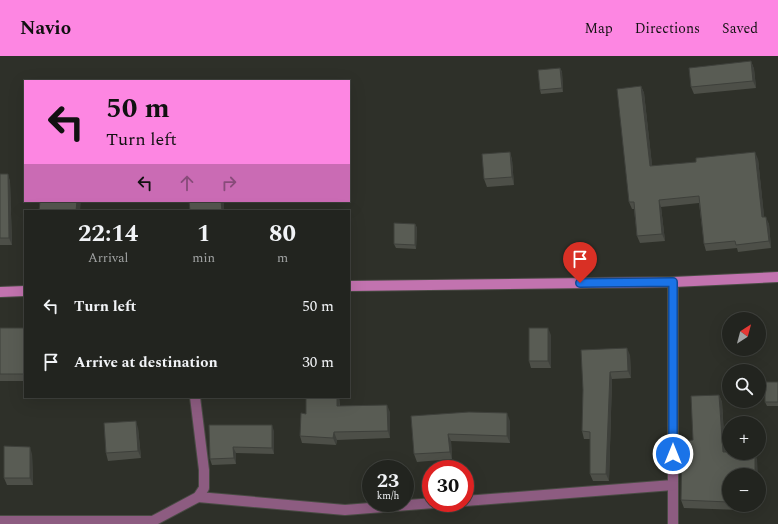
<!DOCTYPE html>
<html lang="en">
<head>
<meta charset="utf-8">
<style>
	:root { --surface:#22241f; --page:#2e302c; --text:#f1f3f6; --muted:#a2a4a4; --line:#3f413d; --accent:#fd86e2 }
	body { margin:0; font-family:Spectral,serif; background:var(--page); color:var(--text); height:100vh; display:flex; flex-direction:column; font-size:15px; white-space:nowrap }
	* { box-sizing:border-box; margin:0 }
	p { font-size:13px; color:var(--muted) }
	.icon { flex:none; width:22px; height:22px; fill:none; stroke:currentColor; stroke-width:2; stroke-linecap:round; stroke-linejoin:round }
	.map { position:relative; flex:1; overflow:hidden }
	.drawer { position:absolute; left:24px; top:154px; width:326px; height:188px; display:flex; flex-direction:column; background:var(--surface); border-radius:0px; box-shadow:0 4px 16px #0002,0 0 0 1px var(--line) }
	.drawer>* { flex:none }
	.guide { position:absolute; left:24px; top:24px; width:326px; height:122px; border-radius:0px; box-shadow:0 4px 16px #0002,0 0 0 1px var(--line); background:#fd86e2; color:#111; overflow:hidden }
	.needle { width:26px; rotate:36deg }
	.fabs { position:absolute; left:722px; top:256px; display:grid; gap:8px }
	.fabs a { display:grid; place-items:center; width:44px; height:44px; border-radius:50%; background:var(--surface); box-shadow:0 4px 16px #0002,0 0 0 1px var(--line); font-size:20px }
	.speed { position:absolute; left:362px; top:404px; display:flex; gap:8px; font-size:20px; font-weight:700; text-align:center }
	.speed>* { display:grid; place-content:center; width:52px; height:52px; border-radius:50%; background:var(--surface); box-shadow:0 4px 16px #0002,0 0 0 1px var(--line); line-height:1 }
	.speed small { font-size:10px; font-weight:400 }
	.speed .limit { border:6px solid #d22; background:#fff; color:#111 }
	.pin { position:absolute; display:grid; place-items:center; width:34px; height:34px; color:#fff; margin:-41px -17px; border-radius:50% 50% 50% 0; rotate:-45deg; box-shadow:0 0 4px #0007 }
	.pin .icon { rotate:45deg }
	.me { position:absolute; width:44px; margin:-22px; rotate:0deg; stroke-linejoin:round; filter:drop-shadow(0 0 3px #0008) }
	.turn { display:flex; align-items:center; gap:14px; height:84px; padding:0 16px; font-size:18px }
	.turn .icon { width:52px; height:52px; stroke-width:2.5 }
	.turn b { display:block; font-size:28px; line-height:34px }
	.lanes { display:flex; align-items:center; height:38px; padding:0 16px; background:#0003; justify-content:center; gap:20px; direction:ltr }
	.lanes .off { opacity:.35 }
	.eta { display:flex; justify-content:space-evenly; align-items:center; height:68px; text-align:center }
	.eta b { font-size:24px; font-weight:700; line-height:28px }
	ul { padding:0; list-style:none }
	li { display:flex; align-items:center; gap:12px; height:56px; padding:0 16px }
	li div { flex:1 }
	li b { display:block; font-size:15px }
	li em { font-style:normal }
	header { display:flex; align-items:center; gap:24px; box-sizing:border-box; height:56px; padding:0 20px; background:var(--accent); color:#111 }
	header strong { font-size:19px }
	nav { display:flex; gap:22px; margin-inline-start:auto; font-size:14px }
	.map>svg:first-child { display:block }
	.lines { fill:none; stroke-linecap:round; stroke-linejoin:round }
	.street-casing { stroke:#494b44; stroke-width:12 }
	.secondary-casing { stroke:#494b44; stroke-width:12 }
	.street { stroke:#8d5c81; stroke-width:10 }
	.secondary { stroke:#c273af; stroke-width:10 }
	.wall { fill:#4d4f48 }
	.shaded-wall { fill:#3e403b }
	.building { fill:#595c54; stroke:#3e403b }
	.route-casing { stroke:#114b97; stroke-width:10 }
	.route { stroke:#1a73e8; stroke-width:7 }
</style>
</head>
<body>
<header>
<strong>Navio</strong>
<nav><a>Map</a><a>Directions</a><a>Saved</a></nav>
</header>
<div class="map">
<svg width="778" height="468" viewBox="0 0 778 468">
	<rect width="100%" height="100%" fill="#2e3029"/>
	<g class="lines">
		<!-- street casing -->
		<g class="street-casing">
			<g id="street">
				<polyline points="673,226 673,468"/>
				<polyline points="198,441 345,454 434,447"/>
				<polyline points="465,445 673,429"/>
				<polyline points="0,465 153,465"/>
				<polyline points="152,468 153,465 198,441 204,432 204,414 195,341"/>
			</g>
		</g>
		<!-- secondary casing -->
		<g class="secondary-casing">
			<g id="secondary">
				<polyline points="349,230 673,226 778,221"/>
				<polyline points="0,236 25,235"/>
			</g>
		</g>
		<!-- street -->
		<use href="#street" class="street"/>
		<!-- secondary -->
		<use href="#secondary" class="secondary"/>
	</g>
	<!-- wall -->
	<g class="wall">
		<polygon points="751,5 754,13 756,32 694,38 691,31"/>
		<polygon points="560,12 562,16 563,36 541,38 540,34"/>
		<polygon points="641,30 644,37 652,110 758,103 764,161 769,168 771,192 738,196 737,192 706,195 704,188 699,147 661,151 665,185 640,187 637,180 634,153 632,153 629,146"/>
		<polygon points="510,96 512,104 514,129 487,131 484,123"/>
		<polygon points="0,118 8,118 10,126 12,189 0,189"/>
		<polygon points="415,168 417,172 416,193 396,192 394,188"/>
		<rect x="0" y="272" width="25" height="53"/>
		<polygon points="551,279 551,312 531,312 529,305"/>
		<polygon points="630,299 631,322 612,323 609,425 593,425 590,418 590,383 584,383 582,375 583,334"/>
		<polygon points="778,326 778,350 767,350 765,346"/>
		<polygon points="719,339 722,346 725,396 757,403 729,419 729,449 740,449 741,454 684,452 681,444 693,384"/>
		<polygon points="306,341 339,341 340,350 390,356 390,382 337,384 336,389 302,387 300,380 306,358"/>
		<polygon points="411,360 510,365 510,387 451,385 452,403 417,406 414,398"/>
		<polygon points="209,369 274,375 274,398 236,397 236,408 212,409 210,403"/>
		<polygon points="138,372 141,402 108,405 106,397"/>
		<polygon points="32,398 33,429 7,429 4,422"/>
	</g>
	<!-- shaded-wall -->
	<g class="shaded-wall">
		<polygon points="751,5 754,13 756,32 753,25"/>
		<polygon points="560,12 562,16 563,36 562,32"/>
		<polygon points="641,30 644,37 653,117 650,110"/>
		<polygon points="510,96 512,104 514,129 512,121"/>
		<polygon points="755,96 758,103 765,168 762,161"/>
		<polygon points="8,118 10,126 12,189 9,182"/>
		<polygon points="659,144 661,151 665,185 662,178"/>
		<polygon points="77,145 81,145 80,155 76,155"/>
		<polygon points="221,145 223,145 224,147 224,155 222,155"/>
		<polygon points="766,161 769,168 771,192 769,185"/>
		<polygon points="415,168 417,172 416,193 415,189"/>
		<polygon points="548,272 551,279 551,312 548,305"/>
		<polygon points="627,292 630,299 631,322 628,315"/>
		<polygon points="610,316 612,323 609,425 606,418"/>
		<polygon points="719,339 722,346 725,404 723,396"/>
		<polygon points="337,341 339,341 340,358 337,350"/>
		<polygon points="387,349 390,356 390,382 388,375"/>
		<polygon points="507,357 510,365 510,387 507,380"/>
		<polygon points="136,365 138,372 141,402 138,395"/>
		<polygon points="272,369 274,375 274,398 272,392"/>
		<polygon points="334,376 337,384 336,389 333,382"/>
		<polygon points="448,378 451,385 452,403 450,396"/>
		<polygon points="30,391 32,398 33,429 30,422"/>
		<polygon points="233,391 236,397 236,408 234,402"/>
		<polygon points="755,397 757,403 758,419 755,419"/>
	</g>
	<!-- building -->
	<g class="building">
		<polygon points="751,5 753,25 691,31 689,12"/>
		<polygon points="560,12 562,32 540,34 538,14"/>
		<polygon points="641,30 650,110 696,106 696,102 755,96 762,161 766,161 769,185 736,189 735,185 704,188 699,140 659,144 662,178 637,180 634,146 629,146 617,33"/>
		<polygon points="510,96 512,121 484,123 482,98"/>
		<polygon points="0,118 8,118 9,182 0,182"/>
		<polygon points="40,145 77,145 76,155 39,155"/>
		<polygon points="189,145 221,145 222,155 190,155"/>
		<polygon points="394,167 415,168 415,189 394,188"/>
		<rect x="0" y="272" width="25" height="46"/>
		<rect x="529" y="272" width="19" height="33"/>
		<polygon points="627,292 628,315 610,316 606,418 590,418 590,376 582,375 583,334 581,294"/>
		<rect x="765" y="326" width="13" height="20"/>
		<polygon points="719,339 723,396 729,396 729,397 755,397 755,419 729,419 729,446 681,444 682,385 693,384 691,340"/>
		<polygon points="306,341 337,341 337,350 387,349 388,375 334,376 333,382 300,380 301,357 306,358"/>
		<polygon points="469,356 507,357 507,380 448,378 450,396 414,398 411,360"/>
		<polygon points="136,365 138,395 106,397 104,367"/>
		<polygon points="209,369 272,369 272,392 233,391 234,402 210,403"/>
		<polygon points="4,390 30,391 30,422 4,422"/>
	</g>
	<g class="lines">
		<!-- route casing -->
		<g class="route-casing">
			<polyline id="route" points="580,227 673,226 673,398"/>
		</g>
		<!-- route -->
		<use href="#route" class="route"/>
	</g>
</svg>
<div class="fabs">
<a><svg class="needle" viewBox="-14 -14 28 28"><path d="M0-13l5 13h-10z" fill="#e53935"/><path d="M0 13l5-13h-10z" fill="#a2a4a4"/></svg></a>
<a><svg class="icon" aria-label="search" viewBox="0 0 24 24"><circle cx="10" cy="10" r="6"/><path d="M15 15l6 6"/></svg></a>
<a>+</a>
<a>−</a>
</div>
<div class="speed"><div>23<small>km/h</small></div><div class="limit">30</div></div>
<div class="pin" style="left:580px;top:227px;background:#d93025"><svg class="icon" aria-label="arrive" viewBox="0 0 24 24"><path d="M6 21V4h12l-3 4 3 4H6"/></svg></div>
<svg class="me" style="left:673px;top:398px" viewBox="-20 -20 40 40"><circle r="17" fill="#1a73e8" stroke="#fff" stroke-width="3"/><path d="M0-11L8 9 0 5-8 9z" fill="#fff"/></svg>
<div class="guide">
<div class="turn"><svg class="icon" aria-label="left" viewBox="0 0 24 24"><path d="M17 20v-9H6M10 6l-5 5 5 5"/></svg><div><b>50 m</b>Turn left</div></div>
<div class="lanes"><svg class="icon" aria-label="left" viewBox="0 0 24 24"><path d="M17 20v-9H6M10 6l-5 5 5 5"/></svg><svg class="icon off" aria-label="ahead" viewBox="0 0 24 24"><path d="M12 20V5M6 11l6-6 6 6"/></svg><svg class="icon off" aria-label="right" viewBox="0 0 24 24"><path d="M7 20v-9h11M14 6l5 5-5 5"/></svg></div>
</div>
<section class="drawer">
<div class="eta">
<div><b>22:14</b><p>Arrival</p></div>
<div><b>1</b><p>min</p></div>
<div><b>80</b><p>m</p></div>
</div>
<ul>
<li><svg class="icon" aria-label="left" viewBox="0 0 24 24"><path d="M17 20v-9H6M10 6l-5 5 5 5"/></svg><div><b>Turn left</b></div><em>50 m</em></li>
<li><svg class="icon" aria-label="arrive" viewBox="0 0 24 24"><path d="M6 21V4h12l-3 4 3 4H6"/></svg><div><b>Arrive at destination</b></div><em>30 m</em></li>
</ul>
</section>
</div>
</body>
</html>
